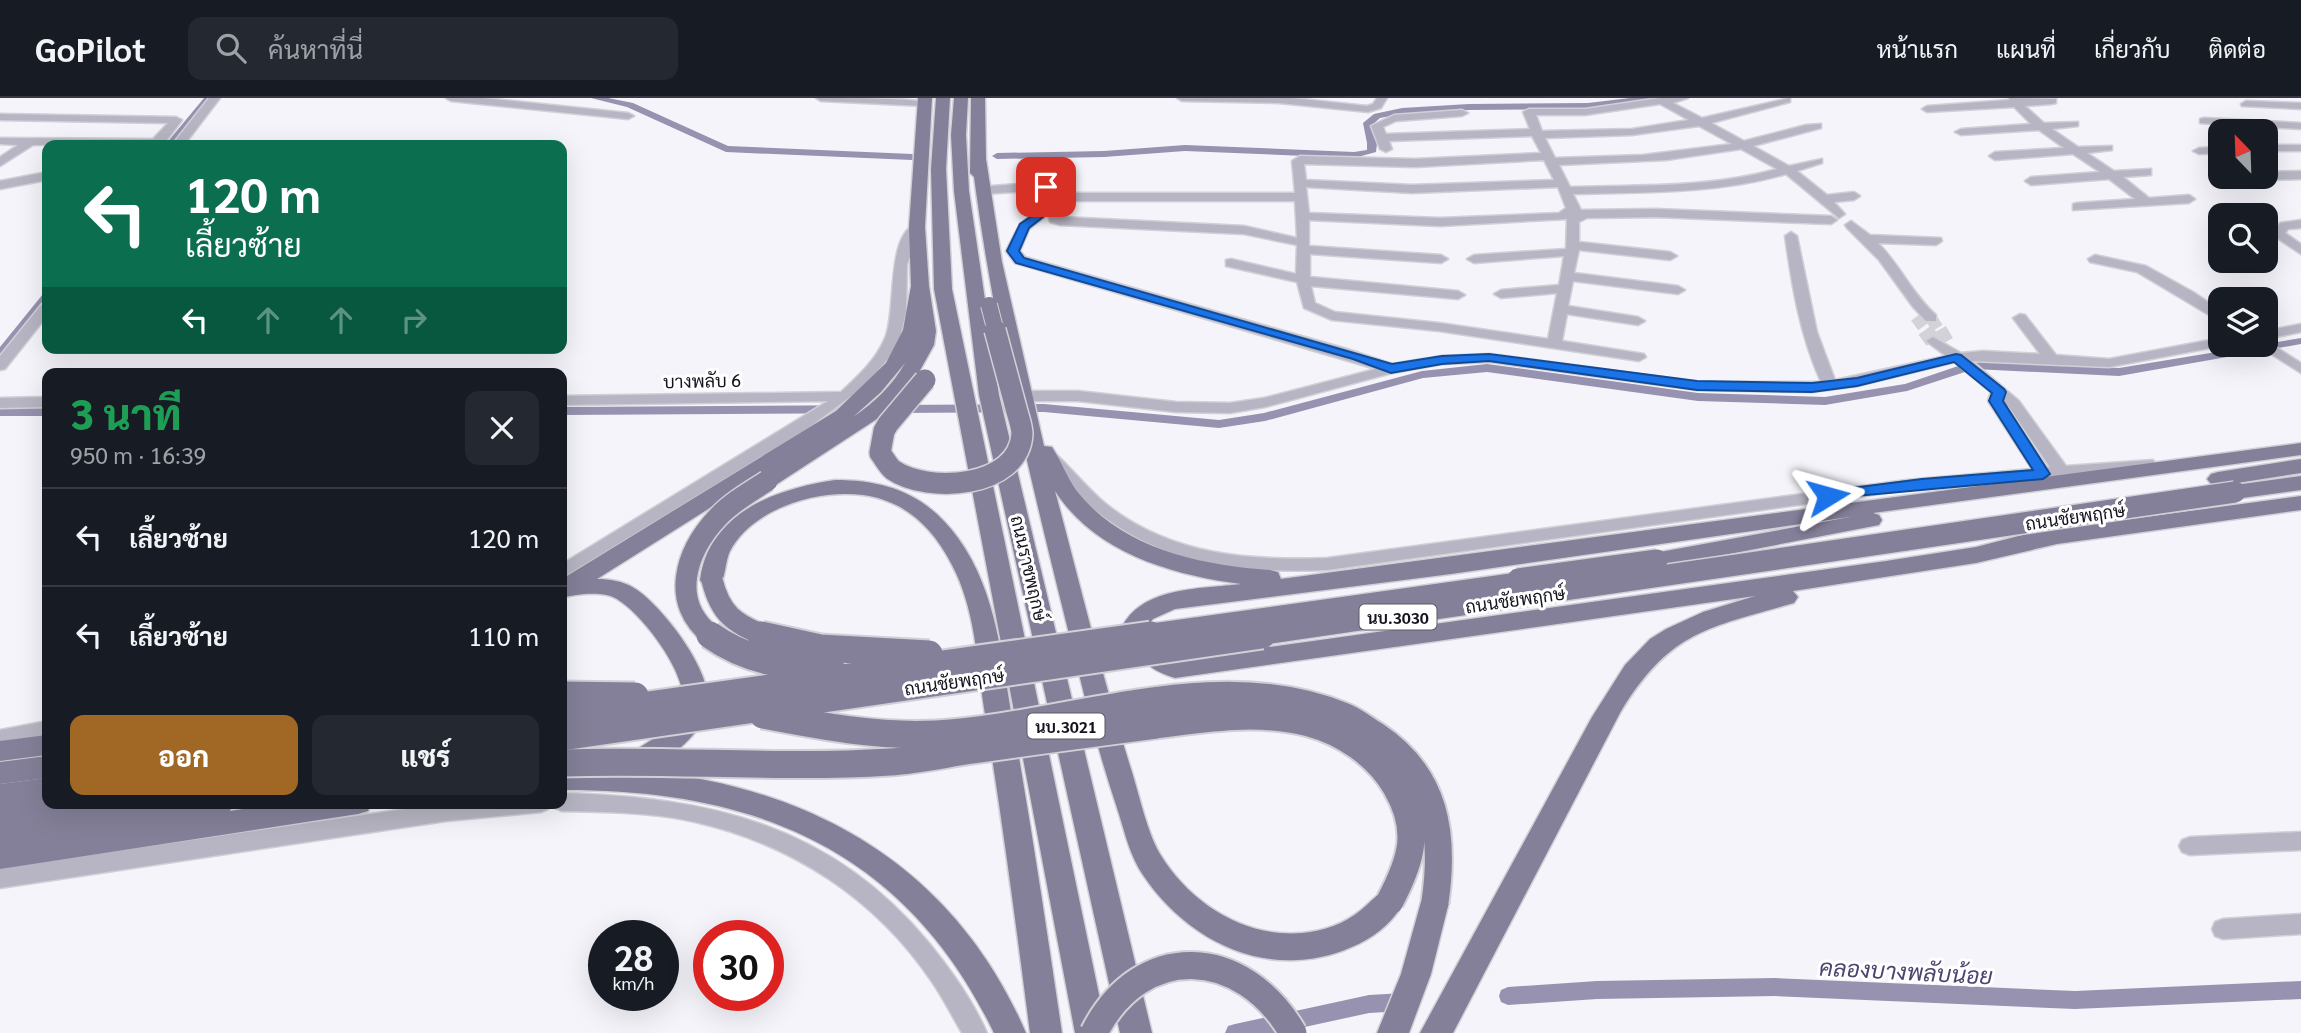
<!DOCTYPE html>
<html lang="th">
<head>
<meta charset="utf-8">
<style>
	:root { --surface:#171b24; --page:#242831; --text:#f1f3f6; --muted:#9ea1a6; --line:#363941; --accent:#a06824 }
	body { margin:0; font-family:Georgia,Sarabun,serif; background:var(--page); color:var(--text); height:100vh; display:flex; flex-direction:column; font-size:26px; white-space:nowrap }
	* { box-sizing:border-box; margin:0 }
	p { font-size:23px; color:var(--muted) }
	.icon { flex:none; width:38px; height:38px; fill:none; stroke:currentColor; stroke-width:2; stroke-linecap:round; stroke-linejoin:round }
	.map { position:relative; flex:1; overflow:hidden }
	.side { position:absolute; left:42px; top:270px; width:525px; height:441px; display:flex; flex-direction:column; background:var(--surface); border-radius:14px; box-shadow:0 7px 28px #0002 }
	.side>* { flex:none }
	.guide { position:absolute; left:42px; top:42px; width:525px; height:214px; border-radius:14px; box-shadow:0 7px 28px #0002; background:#0b6e4f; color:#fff; overflow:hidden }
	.needle { width:46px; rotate:337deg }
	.buttons { position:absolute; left:2208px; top:21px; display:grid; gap:14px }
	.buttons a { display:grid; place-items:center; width:70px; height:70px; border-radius:14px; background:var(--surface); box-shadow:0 7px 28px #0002; font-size:35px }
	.speed { position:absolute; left:588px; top:822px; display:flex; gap:14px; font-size:35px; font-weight:700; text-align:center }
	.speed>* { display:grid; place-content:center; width:91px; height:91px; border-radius:50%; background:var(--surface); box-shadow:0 7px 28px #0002; line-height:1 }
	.speed small { font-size:18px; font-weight:400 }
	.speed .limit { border:10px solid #d22; background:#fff; color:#111 }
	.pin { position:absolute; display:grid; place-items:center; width:60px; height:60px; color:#fff; margin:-30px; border-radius:14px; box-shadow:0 4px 10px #0006 }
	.me { position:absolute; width:77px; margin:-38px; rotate:82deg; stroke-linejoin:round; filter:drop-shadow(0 0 5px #0008) }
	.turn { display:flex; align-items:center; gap:24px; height:147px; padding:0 28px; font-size:32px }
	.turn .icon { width:91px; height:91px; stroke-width:2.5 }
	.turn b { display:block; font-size:49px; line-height:60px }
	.lanes { display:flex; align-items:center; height:66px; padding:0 28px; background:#0003; justify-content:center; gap:35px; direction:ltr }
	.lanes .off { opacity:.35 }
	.round { display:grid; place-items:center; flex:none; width:74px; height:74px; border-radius:14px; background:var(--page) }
	.overview { display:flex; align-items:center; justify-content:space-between; height:119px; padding:0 28px }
	h1 { font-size:42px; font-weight:800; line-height:52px; color:#1e9e55 }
	.cta { display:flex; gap:14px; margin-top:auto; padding:14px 28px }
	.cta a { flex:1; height:80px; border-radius:14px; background:var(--accent); color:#fff; font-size:28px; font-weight:800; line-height:80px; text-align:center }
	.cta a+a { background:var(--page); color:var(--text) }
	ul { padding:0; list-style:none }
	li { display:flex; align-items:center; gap:21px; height:98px; padding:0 28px; border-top:2px solid var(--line) }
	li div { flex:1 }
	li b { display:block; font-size:26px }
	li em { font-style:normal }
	header { display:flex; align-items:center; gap:42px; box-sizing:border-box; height:98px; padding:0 35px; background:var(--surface); border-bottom:2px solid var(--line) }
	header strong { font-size:33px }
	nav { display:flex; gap:38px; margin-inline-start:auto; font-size:24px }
	.search { width:490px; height:63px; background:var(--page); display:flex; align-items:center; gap:18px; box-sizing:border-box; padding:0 24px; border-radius:14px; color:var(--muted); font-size:26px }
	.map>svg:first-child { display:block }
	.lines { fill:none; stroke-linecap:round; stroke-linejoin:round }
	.canal { fill:#9692af; fill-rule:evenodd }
	.minor-tunnel-far1 { stroke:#d3d2d9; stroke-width:12; stroke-dasharray:12 6; stroke-linecap:butt }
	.minor-tunnel { stroke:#d3d2d9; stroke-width:16; stroke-dasharray:16 8; stroke-linecap:butt }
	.minor-casing { stroke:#d0d0d7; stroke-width:3 }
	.major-casing { stroke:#d0d0d7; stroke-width:3 }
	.minor { fill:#b7b5c3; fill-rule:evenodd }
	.major { fill:#848099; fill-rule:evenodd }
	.major-bridge-far2-casing { stroke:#d0d0d7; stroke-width:18; stroke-linecap:butt }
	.major-bridge-far1-casing { stroke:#d0d0d7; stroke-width:24; stroke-linecap:butt }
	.major-bridge-casing { stroke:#d0d0d7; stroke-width:31; stroke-linecap:butt }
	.major-bridge-far2 { stroke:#848099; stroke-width:16 }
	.major-bridge-far1 { stroke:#848099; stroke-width:21 }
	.major-bridge { stroke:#848099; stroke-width:27 }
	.route { fill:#1a73e8; stroke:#114b97; stroke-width:2 }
	.labels { text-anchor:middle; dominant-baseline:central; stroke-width:6; stroke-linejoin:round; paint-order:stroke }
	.shield { fill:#fff; stroke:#5b5a62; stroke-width:2 }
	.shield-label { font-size:16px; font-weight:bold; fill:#15131e }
	.street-label { font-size:18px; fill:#15131e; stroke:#fff }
	.near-water-label { font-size:23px; font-style:italic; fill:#4d4370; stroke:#fff }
</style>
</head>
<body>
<header>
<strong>GoPilot</strong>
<div class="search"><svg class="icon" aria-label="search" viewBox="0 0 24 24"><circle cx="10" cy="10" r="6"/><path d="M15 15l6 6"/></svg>ค้นหาที่นี่</div>
<nav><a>หน้าแรก</a><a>แผนที่</a><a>เกี่ยวกับ</a><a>ติดต่อ</a></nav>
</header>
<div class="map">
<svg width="2301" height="935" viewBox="0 0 2301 935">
	<rect width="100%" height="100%" fill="#f4f4fa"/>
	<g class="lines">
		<!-- canal -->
		<g class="canal">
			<polygon points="204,0 213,0 174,47 165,47"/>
			<polygon points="591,0 608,0 633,5 728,48 912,56 917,59 912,62 726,54 627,9"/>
			<polygon points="1630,0 1655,0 1651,3 1588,11 1469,12 1402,16 1380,20 1371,28 1377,45 1376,54 1354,60 1185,53 1104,59 997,61 992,58 997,55 1104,53 1185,47 1354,54 1367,52 1367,45 1363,25 1374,16 1402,10 1469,6 1588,5"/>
			<polygon points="47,195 47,205 4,258 0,259 0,249 43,196"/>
			<polygon points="2301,240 2301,246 2119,278 1974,271 1907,293 1825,307 1698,303 1487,274 1423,280 1265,323 1219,330 1044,314 562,317 562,309 1044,306 1219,322 1264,315 1422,273 1487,266 1698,295 1825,299 1905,286 1973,263 2119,270"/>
			<rect x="0" y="310" width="47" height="8"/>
			<polygon points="1775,880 2075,893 2301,883 2301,901 2075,911 1775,898 1597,901 1508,907 1501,904 1499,898 1501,892 1508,889 1597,883"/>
			<polygon points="1404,895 1411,898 1413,904 1411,910 1404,913 1369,915 1277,935 1225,935 1228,928 1235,926 1369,897"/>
		</g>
		<!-- minor-tunnel-far1 -->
		<g class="minor-tunnel-far1">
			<polyline points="1916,219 1927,234"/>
			<polyline points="1931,220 1940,234"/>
		</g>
		<!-- minor-tunnel -->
		<g class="minor-tunnel">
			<polyline points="1925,232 1933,243"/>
			<polyline points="1939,232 1946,244"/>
		</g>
		<!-- minor casing -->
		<g class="minor-casing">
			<g id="minor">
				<polygon points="209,0 220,0 184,47 172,47"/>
				<polygon points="446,0 483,0 628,15 634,18 628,21 451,3"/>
				<path d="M816,0C837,0 917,0 930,5L925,8L821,3Z"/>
				<polygon points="1177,0 1292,0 1367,8 1373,6 1377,0 1387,0 1381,10 1368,14 1279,5 1182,3"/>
				<path d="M1660,0H1688L1673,5L1702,20L1790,0V4L1711,25L1744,43L1806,27L1821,26V30L1753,48L1789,68L1822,61V65L1797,73L1827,97L1854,94L1860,98L1854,102L1834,104L1845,116L1839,120L1786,76C1717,96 1645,94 1573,96L1581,112L1656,111L1831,118L1837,122L1831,126L1656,119L1587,120L1579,124V144L1670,154L1677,158L1670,162L1579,152L1574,175L1678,188L1685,192L1678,196L1573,183L1568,208L1638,219L1645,223L1638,227L1567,216L1562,243L1644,256L1646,259L1639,263L1439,233L1332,222L1304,210L1297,184L1226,168V162L1231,161L1296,176L1297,147L1244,136L1060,127L1050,124L1048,116L1029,131L1020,153L1025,159L1347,251L1392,266L1442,258L1490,256L1697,284H1821C1800,238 1792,188 1785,138L1791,134L1797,138L1817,234L1835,282L1946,258L1926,243L1933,239L1961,255L1983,253L2040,256L2013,220L2020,216L2025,217L2056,257L2109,261L2221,240V247H2226L2109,269L1972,263L2019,303L2066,368L2153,362L2155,366L2147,371L1907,392L1327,472C1225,476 1141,463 1068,387C1059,378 1049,370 1042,360L1050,355L1056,356C1073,372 1088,391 1106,406C1170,457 1248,463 1327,460L1907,382L2032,371L1988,303L1991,294L1955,264L1857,288L1812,294L1697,292L1490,264L1442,266L1392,275L1265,309L1230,315L1176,314L1078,303H1024L1016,298L1024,293H1078L1176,304L1230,305L1264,300L1376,271L1015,165L1006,153L1020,126L1036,114L1042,92L983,96L979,95V89L1043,84L1054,90L1052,99L1061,95H1295L1292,63L1300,58L1415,61L1541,55L1532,38L1389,43L1392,51L1386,54L1380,51L1371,28L1394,17L1462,12L1468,15L1462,18L1396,23L1383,29L1386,36L1530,31L1523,14L1529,11H1585ZM1660,6L1689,22L1632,31L1542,33L1536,17H1585ZM1699,28L1732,46L1643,57L1555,60L1545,40L1632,37ZM1741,51L1777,71C1710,90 1639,87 1570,89L1559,67L1666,62ZM1544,62L1554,82L1412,87L1306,82L1304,66L1415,69ZM1306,89L1412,95L1558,89L1566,110L1559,115L1440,120L1309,115ZM1064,103H1295L1297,140L1244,128L1061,119ZM1567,121L1566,151L1474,157L1467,161L1474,165L1564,158L1559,187L1501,192L1494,196L1501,200L1557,195L1548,241L1439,225L1335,214L1315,205L1311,188L1458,201L1465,197L1458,193L1310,179V156L1441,165L1448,161L1441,157L1309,148V122L1440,128ZM2006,307L2009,309L2050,369L2047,370Z"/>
				<polygon points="2009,0 2056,1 2056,5 2052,6 2025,8 2044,25 2078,24 2078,28 2052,31 2078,49 2112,48 2112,52 2087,55 2114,73 2151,71 2151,77 2123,79 2149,100 2189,97 2195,101 2189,105 2073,112 2073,106 2077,105 2135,101 2109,81 2031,87 2025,83 2031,79 2100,74 2073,56 1995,62 1989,58 1995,54 2064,50 2039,32 1961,37 1955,34 1961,31 2031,26 2014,9 1927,14 1922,11 1927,8 2010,2"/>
				<polygon points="2246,3 2301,5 2301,11 2242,8 2241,6"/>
				<polygon points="0,16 176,19 182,22 166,43 159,46 33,47 0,68 0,59 18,47 0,46 0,40 153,41 168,25 0,22"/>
				<polygon points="2204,20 2301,25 2301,31 2200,25 2200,21"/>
				<rect x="2266" y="47" width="35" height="6"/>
				<polygon points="2221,49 2221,55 2199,56 2193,53 2199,50"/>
				<polygon points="2301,73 2301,81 2266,82 2261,79 2266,79 2266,74"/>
				<polygon points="47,74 47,82 0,91 0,83"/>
				<polygon points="2301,122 2301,130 2288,131 2285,135 2301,146 2301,156 2271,136 2280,125"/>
				<path d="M1851,123L1870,137L1941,140L1942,143L1936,147L1878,145C1900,167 1913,197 1936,217V223H1926L1913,209L1879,162L1847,130L1845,127Z"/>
				<path d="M917,125L923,129L907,166L906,214L900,239L890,258L866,287L808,330L562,480V466L828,303L562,307V298L841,294C858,278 876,262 885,240C897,213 885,137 917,125Z"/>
				<polygon points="2095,157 2146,168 2193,194 2221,213 2221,224 2137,174 2090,164 2088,161"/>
				<polygon points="47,205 47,218 5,271 0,272 0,258 42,206"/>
				<polygon points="2301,226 2301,234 2266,241 2266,233"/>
				<polygon points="2266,243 2301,265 2301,275 2257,247 2266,247"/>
				<polygon points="47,299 47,309 0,310 0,300"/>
				<polygon points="47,623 47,639 0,648 0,632"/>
				<path d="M562,695C709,699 831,726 929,845C951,872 973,903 987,935H962C952,918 943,900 932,884C876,801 792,746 695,724C652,714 606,714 562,713L555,710L552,705H562Z"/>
				<polygon points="446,705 551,705 548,711 541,714 446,723 0,790 0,770"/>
				<polygon points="2301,734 2301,752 2190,757 2182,754 2179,748 2182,742 2190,739"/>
				<polygon points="2301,816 2301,836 2223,841 2215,838 2212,831 2215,824 2223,821"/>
			</g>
		</g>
		<!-- major casing -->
		<g class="major-casing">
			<g id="major">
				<path d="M918,0H932L925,129L929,188L936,233L934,247L913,285L883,317L774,388H760L756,383L759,379L597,481C609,481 623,483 634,490C661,506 717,578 707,611C699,640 672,657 648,673C820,692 956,773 1026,935H994C906,752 756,691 562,692V670L625,671L623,667C635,644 671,639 682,612C693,582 642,514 615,500C602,493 576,496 562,500V481L836,313L886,265L903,232L911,188L909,129ZM905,265C893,287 874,305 853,319L881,294Z"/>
				<polygon points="936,0 950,0 946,71 952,191 1107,935 1075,935 934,191 931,71"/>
				<polygon points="954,0 968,0 966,37 969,93 999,297 1152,935 1120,935 979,297 954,93 951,37"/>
				<path d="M971,0H985L986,61L1002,164L1044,348L1052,349C1061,363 1067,379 1076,392C1122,451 1200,467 1270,472L1278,474L1281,481L2301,345V357L1873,415L1879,417L1882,422L1879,427L1657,470L1649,468L1646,462L1649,456L1850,419L1451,476L1175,511L1153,521L1147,528L1157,549L1176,562L1886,463L1976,449L2034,434L2301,398V412L2057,446L1976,465L1793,493L1798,499L1794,505C1709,530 1670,532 1620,615L1453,935H1420L1592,619L1625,567L1650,541L1666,531L1703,514L1755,498L1175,580C1145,571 1133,556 1123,527C1145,488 1202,491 1241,486C1172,477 1095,455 1055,393C1080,486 1102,579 1131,671C1139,696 1147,734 1160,756C1190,805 1244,840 1302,835C1324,833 1344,826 1361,812C1371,804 1377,795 1390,790L1400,794L1404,803C1387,840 1337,860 1298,862C1235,866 1177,828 1143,777C1130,758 1125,735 1118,713C1103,668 1090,622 1079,576C1038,411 996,247 974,79L970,75Z"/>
				<polygon points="2301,361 2301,375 2218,388 2211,386 2207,381 2211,376 2218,374"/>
				<polygon points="2301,378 2301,392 2235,401 2227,399 2224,394 2227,389 2235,387"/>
				<path d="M835,382C887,382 926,396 958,440C998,495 1002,566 1014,631C1032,732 1047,834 1062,935H1030C1016,827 1002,718 984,610C977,563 975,510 952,467C929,422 895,395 844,396C804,396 750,415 730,453C725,464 726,477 720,488L712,490L704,488L700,482C709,414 776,391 835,382Z"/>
				<polygon points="47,637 47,657 0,663 0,643"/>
				<polygon points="47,658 47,680 0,686 0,664"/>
				<polygon points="47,680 47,705 109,705 107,710 140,705 233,705 230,713 281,705 371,705 368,713 358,716 0,771 0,686"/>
				<polygon points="1435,791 1445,795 1449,804 1431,876 1409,935 1377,935 1401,876 1421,804 1425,795"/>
			</g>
		</g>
		<!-- minor -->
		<use href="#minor" class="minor"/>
		<!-- major -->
		<use href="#major" class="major"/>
		<!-- major-bridge-far2 casing -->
		<g class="major-bridge-far2-casing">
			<polyline id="major-bridge-far2" points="989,207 996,234"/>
		</g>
		<!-- major-bridge-far1 casing -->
		<g class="major-bridge-far1-casing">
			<g id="major-bridge-far1">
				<path d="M925,282L888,326L884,333L880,355C884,360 888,368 893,372C928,396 1019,390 1022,336C1022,328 1018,318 1016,310C1009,284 1002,258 995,232"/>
				<polyline points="1518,481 1657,462"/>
				<path d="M712,482C720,515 734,526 766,538"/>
				<path d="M712,538C669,505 685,454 718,419C732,404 750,394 767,383"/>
				<polyline points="1138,538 1533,483"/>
				<polyline points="1250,538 2235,394"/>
			</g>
		</g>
		<!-- major-bridge casing -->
		<g class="major-bridge-casing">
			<g id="major-bridge">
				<path d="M710,537C748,564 787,568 832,572"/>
				<polyline points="761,537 820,550 929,556"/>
				<polyline points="562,597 635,598"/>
				<path d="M763,617C820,628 878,639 936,636C1067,629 1216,565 1343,618C1354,622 1365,631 1375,637C1436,677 1445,736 1435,804"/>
				<polyline points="562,619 1151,537"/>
				<polyline points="562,639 1262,537"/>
				<path d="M562,665C671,661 781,671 890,664C918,662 945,656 973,652C1034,643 1095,635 1156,627C1206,620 1259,612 1309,625C1343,634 1378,657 1396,689C1421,732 1412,761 1390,803"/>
				<path d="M1094,935C1141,842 1243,848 1293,935"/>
			</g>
		</g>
		<!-- major-bridge-far2 -->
		<use href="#major-bridge-far2" class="major-bridge-far2"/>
		<!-- major-bridge-far1 -->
		<use href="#major-bridge-far1" class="major-bridge-far1"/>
		<!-- major-bridge -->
		<use href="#major-bridge" class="major-bridge"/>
	</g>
	<!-- route -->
	<polygon class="route" points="1043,86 1052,89 1047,116 1029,130 1019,153 1024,160 1392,266 1442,258 1489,256 1697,283 1812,285 1857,280 1956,256 1961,257 2004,291 2006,294 2003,303 2050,376 2043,381 1823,401 1821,398 1828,393 1922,381 2033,372 1989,303 1992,295 1954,264 1857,288 1812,294 1697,292 1489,263 1442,266 1391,275 1353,261 1016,165 1007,153 1020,126 1036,115"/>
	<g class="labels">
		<!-- shield labels -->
		<g class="shield">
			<rect x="1359.5" y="506.5" width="77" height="25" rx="5"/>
			<rect x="1027.5" y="615.5" width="77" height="25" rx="5"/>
		</g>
		<g class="shield-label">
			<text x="1398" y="519">นบ.3030</text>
			<text x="1066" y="628">นบ.3021</text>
		</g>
		<!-- street labels -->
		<g class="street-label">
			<text transform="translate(702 282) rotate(-1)">บางพลับ 6</text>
			<text transform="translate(2075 418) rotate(-8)">ถนนชัยพฤกษ์</text>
			<text transform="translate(1030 470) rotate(77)">ถนนราชพฤกษ์</text>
			<text transform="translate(1515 501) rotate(-8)">ถนนชัยพฤกษ์</text>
			<text transform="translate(954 583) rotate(-8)">ถนนชัยพฤกษ์</text>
		</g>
		<!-- near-water labels -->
		<g class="near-water-label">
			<text transform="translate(1906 872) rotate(3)">คลองบางพลับน้อย</text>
		</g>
	</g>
</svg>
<div class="buttons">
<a><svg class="needle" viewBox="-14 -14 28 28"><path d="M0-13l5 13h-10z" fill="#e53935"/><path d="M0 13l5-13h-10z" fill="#9ea1a6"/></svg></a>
<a><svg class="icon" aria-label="search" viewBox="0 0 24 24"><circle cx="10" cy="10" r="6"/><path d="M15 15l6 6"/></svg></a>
<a><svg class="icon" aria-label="layers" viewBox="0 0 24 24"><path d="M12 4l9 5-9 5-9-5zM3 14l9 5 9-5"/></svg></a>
</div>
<div class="speed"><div>28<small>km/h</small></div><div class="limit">30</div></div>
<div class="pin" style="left:1046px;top:89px;background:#d93025"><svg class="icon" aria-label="arrive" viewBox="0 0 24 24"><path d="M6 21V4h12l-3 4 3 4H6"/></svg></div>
<svg class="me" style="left:1828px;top:398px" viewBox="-20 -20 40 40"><path d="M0-17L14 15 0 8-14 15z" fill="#1a73e8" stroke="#fff" stroke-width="4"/></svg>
<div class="guide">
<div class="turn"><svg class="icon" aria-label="left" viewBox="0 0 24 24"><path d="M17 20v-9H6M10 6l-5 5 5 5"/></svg><div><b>120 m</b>เลี้ยวซ้าย</div></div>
<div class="lanes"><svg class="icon" aria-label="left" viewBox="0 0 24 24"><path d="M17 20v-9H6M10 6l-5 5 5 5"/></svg><svg class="icon off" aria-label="ahead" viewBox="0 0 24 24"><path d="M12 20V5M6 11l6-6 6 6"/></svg><svg class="icon off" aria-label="ahead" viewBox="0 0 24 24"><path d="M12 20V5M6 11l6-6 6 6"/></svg><svg class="icon off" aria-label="right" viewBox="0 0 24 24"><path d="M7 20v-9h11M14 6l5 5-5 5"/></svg></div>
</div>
<section class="side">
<div class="overview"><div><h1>3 นาที</h1><p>950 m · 16:39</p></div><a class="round"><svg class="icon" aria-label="close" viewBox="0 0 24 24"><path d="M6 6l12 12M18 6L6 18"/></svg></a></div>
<ul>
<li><svg class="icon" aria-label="left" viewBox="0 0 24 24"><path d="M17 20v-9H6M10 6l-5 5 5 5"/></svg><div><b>เลี้ยวซ้าย</b></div><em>120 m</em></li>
<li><svg class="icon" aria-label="left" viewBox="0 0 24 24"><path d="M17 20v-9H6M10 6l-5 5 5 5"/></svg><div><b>เลี้ยวซ้าย</b></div><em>110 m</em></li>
</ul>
<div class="cta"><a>ออก</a><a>แชร์</a></div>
</section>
</div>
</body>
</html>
